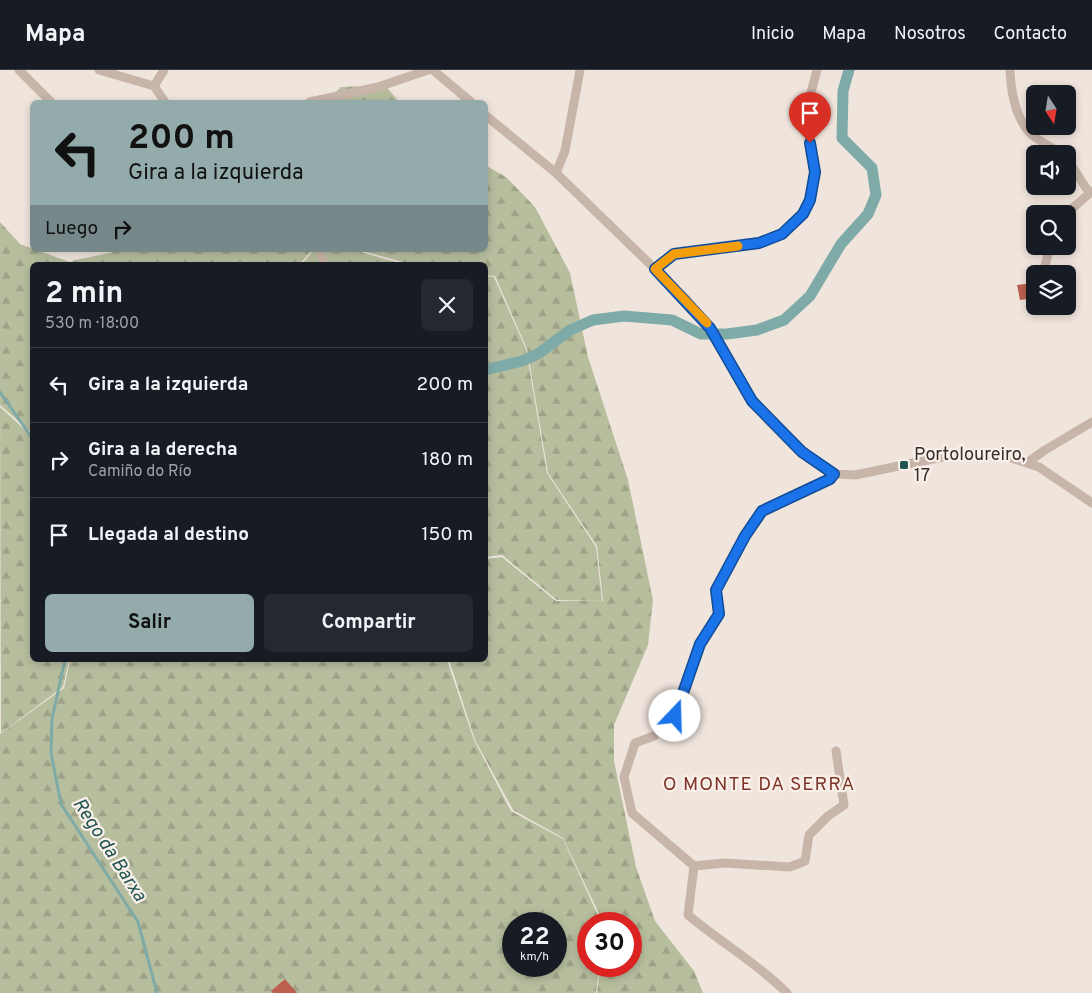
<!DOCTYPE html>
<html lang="es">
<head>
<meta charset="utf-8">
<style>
	:root { --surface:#171b24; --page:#242831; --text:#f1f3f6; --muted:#9ea1a6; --line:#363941; --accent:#94abac }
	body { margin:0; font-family:Overpass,sans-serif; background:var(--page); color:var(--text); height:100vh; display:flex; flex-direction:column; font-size:19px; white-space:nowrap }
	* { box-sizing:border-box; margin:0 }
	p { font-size:16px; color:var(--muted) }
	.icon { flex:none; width:28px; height:28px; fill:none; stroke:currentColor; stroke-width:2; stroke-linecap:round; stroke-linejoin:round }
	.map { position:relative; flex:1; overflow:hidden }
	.panel { position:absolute; left:30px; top:192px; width:458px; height:400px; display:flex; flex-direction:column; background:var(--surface); border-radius:8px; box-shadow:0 2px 8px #0003 }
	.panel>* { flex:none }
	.banner { position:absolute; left:30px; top:30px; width:458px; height:152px; border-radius:8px; box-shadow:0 2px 8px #0003; background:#94abac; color:#111; overflow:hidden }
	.needle { width:32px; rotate:168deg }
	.buttons { position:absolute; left:1026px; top:15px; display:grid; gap:10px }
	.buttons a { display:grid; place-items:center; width:50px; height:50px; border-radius:8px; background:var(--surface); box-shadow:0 2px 8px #0003; font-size:25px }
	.speed { position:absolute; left:502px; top:842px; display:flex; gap:10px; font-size:25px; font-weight:700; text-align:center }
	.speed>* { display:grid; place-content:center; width:65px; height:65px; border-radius:50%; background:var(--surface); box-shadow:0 2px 8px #0003; line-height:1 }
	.speed small { font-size:12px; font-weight:400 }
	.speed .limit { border:8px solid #d22; background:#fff; color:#111 }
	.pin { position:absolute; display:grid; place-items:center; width:42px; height:42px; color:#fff; margin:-51px -21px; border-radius:50% 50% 50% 0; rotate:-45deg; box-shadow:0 0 5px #0007 }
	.pin .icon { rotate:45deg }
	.me { position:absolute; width:55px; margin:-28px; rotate:21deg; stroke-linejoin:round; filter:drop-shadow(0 0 4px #0008) }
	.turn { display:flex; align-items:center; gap:18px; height:105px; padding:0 15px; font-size:22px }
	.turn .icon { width:65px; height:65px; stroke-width:2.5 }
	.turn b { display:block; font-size:35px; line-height:42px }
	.then { display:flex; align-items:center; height:48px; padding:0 15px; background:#0003; gap:10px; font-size:19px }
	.round { display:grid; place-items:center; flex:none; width:52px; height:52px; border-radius:8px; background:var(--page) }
	.summary { display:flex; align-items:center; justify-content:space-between; height:85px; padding:0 15px }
	h1 { font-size:30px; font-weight:700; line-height:38px }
	.cta { display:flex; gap:10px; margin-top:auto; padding:10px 15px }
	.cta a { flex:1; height:58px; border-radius:8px; background:var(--accent); color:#111; font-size:20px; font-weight:700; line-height:58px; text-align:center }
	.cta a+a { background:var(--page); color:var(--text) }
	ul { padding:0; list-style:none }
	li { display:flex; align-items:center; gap:15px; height:75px; padding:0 15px; border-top:1px solid var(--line) }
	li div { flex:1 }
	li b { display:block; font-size:19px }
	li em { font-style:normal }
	header { display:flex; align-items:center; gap:30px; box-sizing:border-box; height:70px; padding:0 25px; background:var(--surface); border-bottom:1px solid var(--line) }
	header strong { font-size:24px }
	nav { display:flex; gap:28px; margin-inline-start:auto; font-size:18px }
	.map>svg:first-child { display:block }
	.forest { fill:url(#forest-firs); fill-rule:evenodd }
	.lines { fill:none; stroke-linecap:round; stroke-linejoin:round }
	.stream { stroke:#7eaba8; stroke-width:3 }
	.canal { stroke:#7eaba8; stroke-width:11 }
	.building { fill:#bc5f4f }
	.minor { stroke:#c8b5aa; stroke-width:9 }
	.route-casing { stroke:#114b97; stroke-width:12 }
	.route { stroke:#1a73e8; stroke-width:9 }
	.slow { stroke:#f59e0b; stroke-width:9 }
	.poi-dot { fill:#225452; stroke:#f8f0e9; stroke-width:2 }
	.labels { text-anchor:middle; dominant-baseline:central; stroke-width:4.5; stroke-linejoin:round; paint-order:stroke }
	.poi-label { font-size:18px; fill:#362c29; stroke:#f8f0e9; text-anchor:start }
	.neighbourhood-label { font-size:19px; letter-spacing:1px; fill:#7e3428; stroke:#f8f0e9 }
	.water-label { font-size:19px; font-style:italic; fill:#225452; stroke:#f8f0e9 }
</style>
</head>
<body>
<header>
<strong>Mapa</strong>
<nav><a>Inicio</a><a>Mapa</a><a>Nosotros</a><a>Contacto</a></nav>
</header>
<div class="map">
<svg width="1092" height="923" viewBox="0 0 1092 923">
	<defs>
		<pattern id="forest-firs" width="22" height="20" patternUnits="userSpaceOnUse" patternTransform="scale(1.25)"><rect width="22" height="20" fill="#b7be9e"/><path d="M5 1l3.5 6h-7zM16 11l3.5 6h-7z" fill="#9ea388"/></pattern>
	</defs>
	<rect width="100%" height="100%" fill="#f0e5dd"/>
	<!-- forest -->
	<g class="forest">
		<polygon points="385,15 399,32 326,32 341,17"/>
		<polygon points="485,95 506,107 535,137 570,203 588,287 628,410 653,530 648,575 614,655 614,691 636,797 655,851 694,901 703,923 597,923 600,896 631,896 631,854 604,854 563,768 513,740 475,670 449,590 485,590 485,489 502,487 556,531 603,531 597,476 548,403 527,279 495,206 485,205 485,195 413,195 359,180 485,180"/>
		<polygon points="0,152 20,174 78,195 32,195 32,363 0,335"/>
		<polygon points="123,180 312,180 299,195 82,195 71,191"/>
		<polygon points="314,180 353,180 407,195 301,195"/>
		<polygon points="485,206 494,207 526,279 547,403 596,477 602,531 557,530 502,485 485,487"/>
		<polygon points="0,337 32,366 32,590 69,590 63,617 1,663"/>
		<path d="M70,590H447L474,670L511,741L563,769L602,854H589V896H599L596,923H0V664L64,618ZM514,854H556V896H514Z"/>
	</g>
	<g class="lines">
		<!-- stream -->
		<g class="stream">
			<polyline points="0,322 32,368"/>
			<polyline points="65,590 52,649 51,683 61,734 138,852 157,923"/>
		</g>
		<!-- canal -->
		<polyline class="canal" points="485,300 522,291 538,284 570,260 593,250 624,246 672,250 701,264 727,264 757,260 784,250 810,226 841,174 868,144 876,125 872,98 842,68 843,21 849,0"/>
	</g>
	<!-- building -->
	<g class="building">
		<polygon points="1033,213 1035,228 1020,230 1017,215"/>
		<polygon points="285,909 297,923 273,923 271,921"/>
	</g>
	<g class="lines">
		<!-- minor -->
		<g class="minor">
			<polyline points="19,0 51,32"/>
			<polyline points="99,0 154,16"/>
			<polyline points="164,0 154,16 165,32"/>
			<polyline points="433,0 471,32"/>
			<path d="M1010,0C1011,21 1015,49 1032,65C1041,72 1052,77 1061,84"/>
			<polyline points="310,32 378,17 428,0"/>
			<polyline points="485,45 556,103 686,229 710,257 752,331 770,352 823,398 834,404 855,405 957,384 981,383 1005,386 1039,397 1092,433"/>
			<polyline points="1068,90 1086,118 1092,123"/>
			<polyline points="556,103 565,81 580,0"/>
			<polyline points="1066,144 1091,122"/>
			<polyline points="320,180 324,195"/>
			<polyline points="655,199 674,184 759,173 782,164 803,145 810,130 815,102 808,59 809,30 817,0"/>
			<polyline points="1043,204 1050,176"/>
			<polyline points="1028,392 1045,380 1092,352"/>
			<polyline points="694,796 725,793 790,797 805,791 809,765 828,746 844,735 836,681"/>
			<path d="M787,923C757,893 720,872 688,845L694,796L632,743L624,707L635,673L654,666L675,646L701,574L719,544L716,520L745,466L762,441L830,409L834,404"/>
		</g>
	</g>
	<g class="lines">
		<!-- route casing -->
		<g class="route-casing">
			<polyline id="route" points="675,646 700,574 719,544 716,520 745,466 762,441 830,409 834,404 802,382 752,331 710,258 655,199 674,184 759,173 782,164 803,144 810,130 815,102 810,73"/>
		</g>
		<!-- route -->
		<use href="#route" class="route"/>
		<!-- slow -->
		<polyline class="slow" points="707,253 655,199 674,184 738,176"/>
	</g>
	<!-- markers -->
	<rect class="poi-dot" x="899" y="390" width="10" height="10" rx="2.5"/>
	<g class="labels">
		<!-- poi labels -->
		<g class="poi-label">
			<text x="914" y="385">Portoloureiro,<tspan x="914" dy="21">17</tspan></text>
		</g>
		<!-- neighbourhood labels -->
		<g class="neighbourhood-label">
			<text x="759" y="715">O MONTE DA SERRA</text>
		</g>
		<!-- water labels -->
		<g class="water-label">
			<text transform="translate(109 780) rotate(57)">Rego da Barxa</text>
		</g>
	</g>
</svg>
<div class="buttons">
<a><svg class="needle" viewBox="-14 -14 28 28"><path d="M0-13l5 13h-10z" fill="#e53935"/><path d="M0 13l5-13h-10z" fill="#9ea1a6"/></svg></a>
<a><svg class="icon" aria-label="sound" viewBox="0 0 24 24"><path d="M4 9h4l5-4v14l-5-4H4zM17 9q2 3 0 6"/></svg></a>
<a><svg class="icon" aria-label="search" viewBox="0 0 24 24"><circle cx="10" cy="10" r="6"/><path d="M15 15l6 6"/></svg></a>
<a><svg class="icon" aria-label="layers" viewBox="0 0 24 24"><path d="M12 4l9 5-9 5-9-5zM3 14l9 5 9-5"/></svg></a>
</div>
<div class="speed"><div>22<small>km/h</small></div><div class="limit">30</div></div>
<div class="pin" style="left:810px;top:73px;background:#d93025"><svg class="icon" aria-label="arrive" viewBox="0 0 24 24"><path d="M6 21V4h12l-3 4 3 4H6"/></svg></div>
<svg class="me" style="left:675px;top:646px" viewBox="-20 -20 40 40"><circle r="19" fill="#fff"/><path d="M0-13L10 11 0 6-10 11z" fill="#1a73e8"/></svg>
<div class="banner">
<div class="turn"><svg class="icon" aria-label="left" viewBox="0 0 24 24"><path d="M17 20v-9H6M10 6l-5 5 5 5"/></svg><div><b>200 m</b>Gira a la izquierda</div></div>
<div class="then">Luego<svg class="icon" aria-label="right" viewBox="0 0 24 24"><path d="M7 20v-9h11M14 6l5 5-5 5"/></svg></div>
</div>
<section class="panel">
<div class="summary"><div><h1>2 min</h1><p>530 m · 18:00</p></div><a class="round"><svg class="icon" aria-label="close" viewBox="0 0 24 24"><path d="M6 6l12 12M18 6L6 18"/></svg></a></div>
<ul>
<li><svg class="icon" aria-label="left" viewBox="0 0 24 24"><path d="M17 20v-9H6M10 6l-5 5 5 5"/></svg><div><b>Gira a la izquierda</b></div><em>200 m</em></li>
<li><svg class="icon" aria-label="right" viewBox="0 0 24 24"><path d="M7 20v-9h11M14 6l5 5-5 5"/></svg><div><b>Gira a la derecha</b><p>Camiño do Río</p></div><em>180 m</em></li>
<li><svg class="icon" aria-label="arrive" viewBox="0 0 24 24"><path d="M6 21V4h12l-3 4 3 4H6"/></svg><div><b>Llegada al destino</b></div><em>150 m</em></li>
</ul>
<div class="cta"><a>Salir</a><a>Compartir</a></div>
</section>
</div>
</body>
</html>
